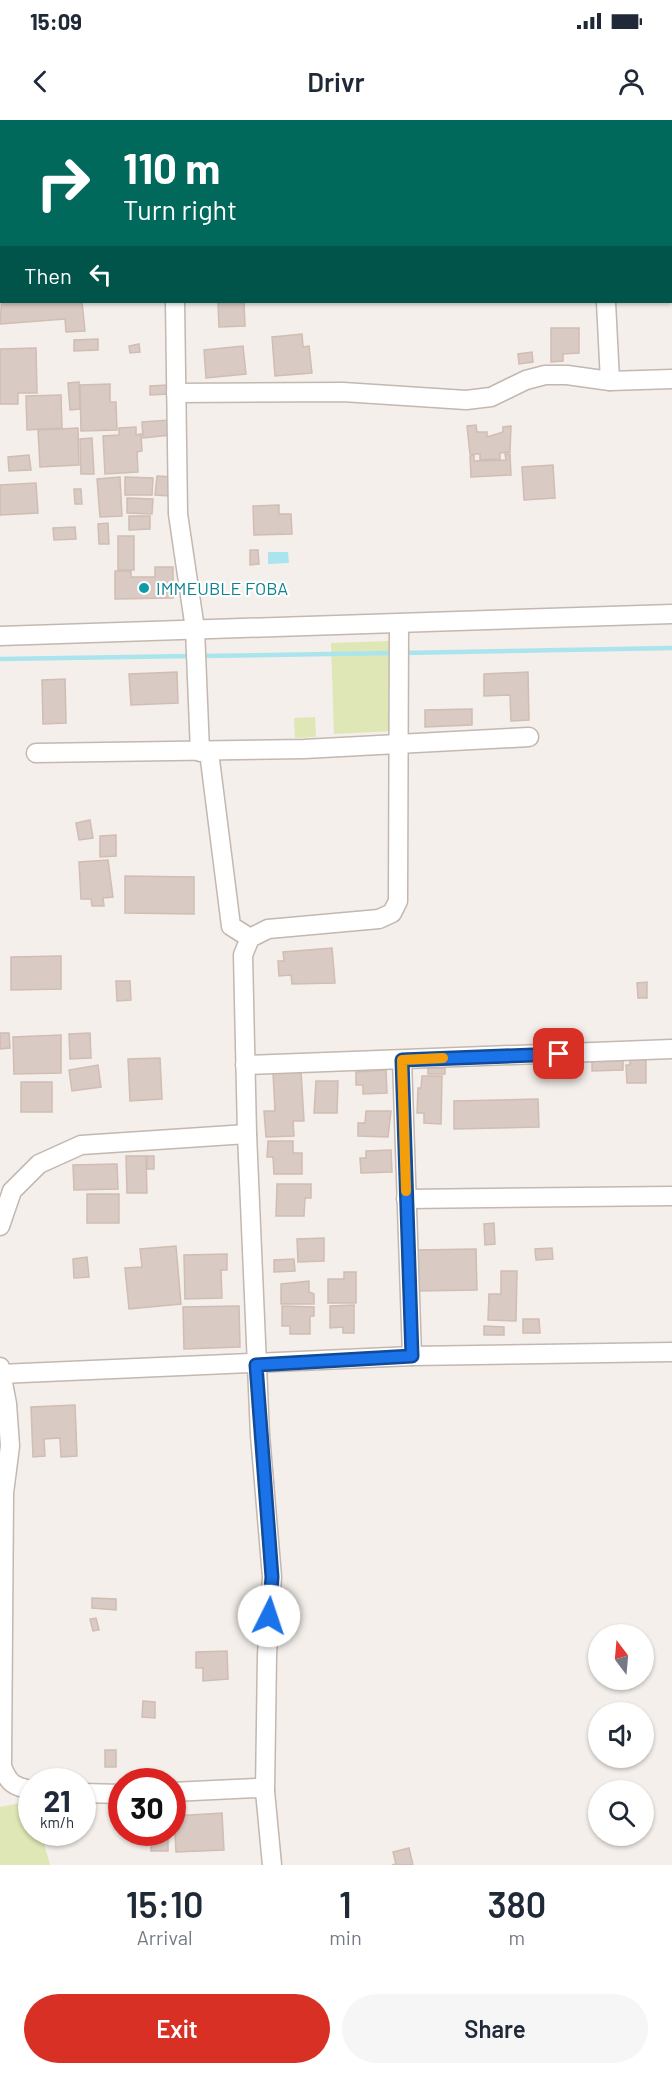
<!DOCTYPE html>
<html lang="en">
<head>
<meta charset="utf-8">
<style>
	:root { --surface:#fff; --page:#f6f6f7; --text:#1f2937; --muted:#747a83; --accent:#d93025 }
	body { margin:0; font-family:Barlow,sans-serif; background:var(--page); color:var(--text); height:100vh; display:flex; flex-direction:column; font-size:22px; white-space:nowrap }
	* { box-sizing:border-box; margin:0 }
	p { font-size:20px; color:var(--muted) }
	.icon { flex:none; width:33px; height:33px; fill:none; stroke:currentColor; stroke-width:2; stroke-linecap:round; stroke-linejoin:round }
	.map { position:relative; height:1745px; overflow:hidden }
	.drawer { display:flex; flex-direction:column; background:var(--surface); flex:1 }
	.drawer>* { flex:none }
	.banner { position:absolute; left:0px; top:0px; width:672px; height:183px; box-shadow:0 2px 4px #0004; background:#00695c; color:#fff; overflow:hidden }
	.needle { width:39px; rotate:344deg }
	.controls { position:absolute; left:588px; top:1504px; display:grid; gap:12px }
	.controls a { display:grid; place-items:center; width:66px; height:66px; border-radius:50%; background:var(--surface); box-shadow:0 2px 4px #0004; font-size:30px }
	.speed { position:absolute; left:18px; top:1648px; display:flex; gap:12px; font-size:30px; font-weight:700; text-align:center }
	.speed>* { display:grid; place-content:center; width:78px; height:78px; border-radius:50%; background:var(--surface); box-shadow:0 2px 4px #0004; line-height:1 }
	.speed small { font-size:15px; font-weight:400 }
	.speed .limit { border:9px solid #d22; background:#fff; color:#111 }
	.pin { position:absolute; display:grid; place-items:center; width:51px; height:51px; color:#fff; margin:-26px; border-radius:12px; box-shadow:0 3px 9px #0006 }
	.me { position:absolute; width:66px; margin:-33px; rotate:4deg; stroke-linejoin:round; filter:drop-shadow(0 0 4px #0008) }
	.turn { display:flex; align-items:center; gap:21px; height:126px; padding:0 24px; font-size:27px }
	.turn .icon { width:78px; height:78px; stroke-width:2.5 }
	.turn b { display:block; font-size:42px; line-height:51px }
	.then { display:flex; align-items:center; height:57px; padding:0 24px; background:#0003; gap:12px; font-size:22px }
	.eta { display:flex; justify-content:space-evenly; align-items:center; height:102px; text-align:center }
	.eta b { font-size:36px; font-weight:600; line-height:42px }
	.cta { display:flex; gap:12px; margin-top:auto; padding:12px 24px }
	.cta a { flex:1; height:69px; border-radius:36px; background:var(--accent); color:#fff; font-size:24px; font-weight:600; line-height:69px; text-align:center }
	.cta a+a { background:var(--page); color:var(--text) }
	.status { display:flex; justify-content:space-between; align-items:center; height:42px; padding:0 30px; background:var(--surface); direction:ltr }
	.status svg { height:16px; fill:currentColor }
	header { display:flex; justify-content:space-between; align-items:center; height:78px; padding:0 24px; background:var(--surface); font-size:27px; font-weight:600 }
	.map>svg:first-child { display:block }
	.green { fill:#dee7b5 }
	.water { fill:#aae5ee }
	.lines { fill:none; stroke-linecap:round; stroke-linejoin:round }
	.stream { stroke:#aae5ee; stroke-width:4.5 }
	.building { fill:#d9cac3; stroke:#d0bdb3; stroke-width:1.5 }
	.minor-casing { stroke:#c3b7b0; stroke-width:21 }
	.minor { stroke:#fff; stroke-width:18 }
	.route-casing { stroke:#114b97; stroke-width:15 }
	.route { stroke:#1a73e8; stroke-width:10 }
	.slow { stroke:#f59e0b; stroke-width:10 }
	.culture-dot { fill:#0f9aa8; stroke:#fff; stroke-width:2 }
	.labels { text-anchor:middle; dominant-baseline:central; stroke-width:4.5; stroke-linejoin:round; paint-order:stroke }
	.culture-label { font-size:18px; fill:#0d838f; stroke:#fff; text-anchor:start }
</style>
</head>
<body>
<div class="status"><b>15:09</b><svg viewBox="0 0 49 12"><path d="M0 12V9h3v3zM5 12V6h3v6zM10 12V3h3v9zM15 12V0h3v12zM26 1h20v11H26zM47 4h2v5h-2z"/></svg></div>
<header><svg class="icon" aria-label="back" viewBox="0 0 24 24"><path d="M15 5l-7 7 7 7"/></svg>Drivr<svg class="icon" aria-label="person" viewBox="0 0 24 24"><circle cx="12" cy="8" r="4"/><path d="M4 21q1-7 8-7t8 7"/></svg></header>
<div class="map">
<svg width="672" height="1745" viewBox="0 0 672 1745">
	<rect width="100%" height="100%" fill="#f4efea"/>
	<!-- green -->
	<g class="green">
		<polygon points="390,521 394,611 334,614 331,523"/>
		<polygon points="315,597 316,617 295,618 294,598"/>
		<polygon points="31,1681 32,1713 41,1713 50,1745 0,1745 0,1687"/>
	</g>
	<!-- water -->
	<polygon class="water" points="268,432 288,432 289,443 268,444"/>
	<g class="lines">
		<!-- stream -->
		<g class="stream">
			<polyline points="402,533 672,528"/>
			<polyline points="201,536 393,533"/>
			<polyline points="0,539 192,536"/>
		</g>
	</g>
	<!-- building -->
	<g class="building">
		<polygon points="0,0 16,2 2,2 0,58"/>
		<rect x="69" y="0" width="44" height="2"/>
		<polygon points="2,174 2,182 82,182 85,211 66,212 65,199 0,204"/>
		<polygon points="218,182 244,182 245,206 219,207"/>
		<polygon points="551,208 579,208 579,233 563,234 563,241 551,242"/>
		<polygon points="302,214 303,227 309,226 312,253 275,256 272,217"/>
		<polygon points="98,219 98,230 74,231 74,220"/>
		<polygon points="139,224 140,232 130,233 129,226"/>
		<polygon points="243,226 246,254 206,258 204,230"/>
		<polygon points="36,228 37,273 18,273 18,284 0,284 0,229"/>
		<polygon points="532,232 533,242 519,244 518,234"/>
		<polygon points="79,262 80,289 70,290 68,263"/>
		<polygon points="110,264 110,282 116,282 117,310 81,311 80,265"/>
		<polygon points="167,265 168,274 150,275 150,266"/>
		<polygon points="61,275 62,308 27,310 26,276"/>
		<polygon points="170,300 171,315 143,318 142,302"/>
		<polygon points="476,305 477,312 487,312 487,317 503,312 503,307 511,306 510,332 500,333 500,339 480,340 480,334 470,334 467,306"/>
		<polygon points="136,307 136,315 141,314 142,331 137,332 138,352 105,354 103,316 119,315 119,308"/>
		<polygon points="78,308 79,345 40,347 38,310"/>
		<polygon points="92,318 94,354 81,354 80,319"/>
		<polygon points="505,334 510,334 511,355 471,357 470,336 474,335 474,341 506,340"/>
		<polygon points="29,335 31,350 9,351 8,337"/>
		<polygon points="553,345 555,378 524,380 522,347"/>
		<polygon points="157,356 172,357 170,376 155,375"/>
		<polygon points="120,357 122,396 100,397 97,359"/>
		<polygon points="125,357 153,358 152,375 125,375"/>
		<polygon points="36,363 38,393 0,395 0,365"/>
		<polygon points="74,369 81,369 82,384 75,384"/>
		<polygon points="127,378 153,379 152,394 127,393"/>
		<polygon points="279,385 279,394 291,394 292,414 254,415 253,386"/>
		<polygon points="129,396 150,396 150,409 129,410"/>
		<polygon points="108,403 109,424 99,424 98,404"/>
		<polygon points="75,407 76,419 54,420 53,408"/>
		<rect x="118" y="416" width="16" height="34"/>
		<polygon points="250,430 258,430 259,444 250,445"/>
		<polygon points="155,447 173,447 173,478 115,479 115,451 131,451 131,457 155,457"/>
		<polygon points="177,552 178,583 131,585 129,554"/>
		<polygon points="528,552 529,600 511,601 510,575 484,576 484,554"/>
		<polygon points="65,559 66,603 43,604 42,560"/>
		<polygon points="472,589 472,605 425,607 425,590"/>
		<polygon points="90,700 93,718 79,720 76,703"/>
		<polygon points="116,715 116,736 100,737 100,716"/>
		<polygon points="108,740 113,777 103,778 104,786 92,786 91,779 81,779 79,742"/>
		<polygon points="125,756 194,757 194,794 125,793"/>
		<polygon points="332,828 335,863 292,864 291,855 279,856 278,841 284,841 283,832"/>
		<polygon points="61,836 61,869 11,870 11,837"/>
		<polygon points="116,861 130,861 131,880 117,881"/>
		<polygon points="647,862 647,878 638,878 637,863"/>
		<polygon points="0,913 9,913 10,928 0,929"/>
		<polygon points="90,913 91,938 70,939 69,914"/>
		<polygon points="61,915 61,953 14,954 13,917"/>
		<polygon points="623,935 623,950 592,951 592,936"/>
		<polygon points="160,938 162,979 130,981 128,939"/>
		<polygon points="630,938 646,938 646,963 627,963 626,945 630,945"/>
		<polygon points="98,945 101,967 72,971 69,950"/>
		<rect x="428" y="948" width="17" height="6"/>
		<polygon points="386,950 387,973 363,974 363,965 356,965 356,952"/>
		<polygon points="301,951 304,1001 293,1001 294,1016 266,1017 264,991 275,991 273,952"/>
		<polygon points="422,956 442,956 441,1004 424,1003 424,993 417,993 418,968 421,968"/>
		<polygon points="316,961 338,961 337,993 314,993"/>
		<rect x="21" y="962" width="31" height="30"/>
		<polygon points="538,979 539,1007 454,1009 454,981"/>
		<polygon points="366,991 391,991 388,1017 358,1016 358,1003 365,1003"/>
		<polygon points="268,1021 293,1021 293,1033 302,1033 302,1054 274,1054 273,1037 267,1037"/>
		<polygon points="391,1030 392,1052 361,1053 360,1038 366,1038 366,1031"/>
		<polygon points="126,1036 146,1036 147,1073 127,1073"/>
		<rect x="147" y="1036" width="7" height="13"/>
		<polygon points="117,1044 118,1069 74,1070 73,1045"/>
		<polygon points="277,1064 311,1064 311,1078 305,1078 304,1096 276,1096"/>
		<rect x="87" y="1074" width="32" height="29"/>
		<polygon points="494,1103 495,1124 485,1125 484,1104"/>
		<polygon points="324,1118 324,1141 298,1142 297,1119"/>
		<polygon points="176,1126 181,1184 129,1189 125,1148 142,1147 140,1129"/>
		<polygon points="552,1128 553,1139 536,1140 535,1129"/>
		<polygon points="476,1129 477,1170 417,1171 416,1130"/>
		<polygon points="227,1134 227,1150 221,1150 222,1178 185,1179 184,1135"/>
		<polygon points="87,1137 89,1157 74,1158 73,1139"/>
		<polygon points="294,1139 295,1151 274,1152 274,1140"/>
		<polygon points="501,1151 517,1151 516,1201 488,1200 489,1174 501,1174"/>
		<polygon points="344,1152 356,1152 356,1183 328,1183 328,1159 344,1159"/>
		<polygon points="309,1161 309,1172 314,1174 314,1184 281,1184 281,1164"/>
		<polygon points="354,1185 354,1213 343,1213 343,1207 330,1208 330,1186"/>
		<polygon points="239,1186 240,1227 184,1229 183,1187"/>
		<polygon points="282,1186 314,1187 314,1196 310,1196 310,1214 290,1214 290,1206 282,1206"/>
		<polygon points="523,1199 539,1199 540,1213 523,1213"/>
		<polygon points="484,1206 504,1207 504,1215 484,1215"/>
		<polygon points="75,1285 77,1336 61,1337 60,1318 44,1319 45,1336 33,1337 31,1287"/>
		<polygon points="92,1478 116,1479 116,1490 92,1488"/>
		<polygon points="96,1498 99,1510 93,1511 90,1499"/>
		<polygon points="227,1531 228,1559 203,1561 203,1548 196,1548 196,1532"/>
		<polygon points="143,1581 155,1582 155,1598 142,1597"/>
		<rect x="105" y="1630" width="11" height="17"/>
		<polygon points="222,1693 224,1730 176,1732 174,1696"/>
		<rect x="151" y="1713" width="17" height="18"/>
		<polygon points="409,1728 413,1745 392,1745 396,1744 393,1732"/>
	</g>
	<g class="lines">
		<!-- minor casing -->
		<g class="minor-casing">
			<g id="minor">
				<polyline points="383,0 383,2"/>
				<polyline points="600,0 600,2"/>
				<polyline points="175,182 178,394 195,509 200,632"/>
				<polyline points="606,182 610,261 672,259"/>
				<polyline points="176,273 343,272 466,280 491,277 526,260 545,255 567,255 610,261"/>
				<polyline points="0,516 672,494"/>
				<polyline points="209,632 231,806 250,818"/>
				<polyline points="36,633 304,629 529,617"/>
				<polyline points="402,940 412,1236"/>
				<polyline points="245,945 672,929"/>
				<polyline points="406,1079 672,1076"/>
				<polyline points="0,1106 12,1071 39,1044 81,1025 247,1014"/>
				<path d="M0,1247L7,1284L10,1326L4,1373L2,1646C8,1663 14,1667 32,1670"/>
				<polyline points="0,1254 412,1236 672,1232"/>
				<polyline points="265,1671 267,1535 272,1457 260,1315 247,1014 243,835 250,818 268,809 379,799 392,793 398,781 399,504"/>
				<polyline points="172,1672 256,1668 265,1671 272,1745"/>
				<polyline points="82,1673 122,1674"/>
			</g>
		</g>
		<!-- minor -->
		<use href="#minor" class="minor"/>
	</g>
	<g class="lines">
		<!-- route casing -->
		<g class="route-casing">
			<polyline id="route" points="269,1496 272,1457 256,1245 412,1236 402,940 559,934"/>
		</g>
		<!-- route -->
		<use href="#route" class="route"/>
		<!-- slow -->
		<polyline class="slow" points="406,1071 402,940 443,938"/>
	</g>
	<!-- markers -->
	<circle class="culture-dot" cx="144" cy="468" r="6"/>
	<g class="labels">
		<!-- culture labels -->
		<g class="culture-label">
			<text x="156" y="468">IMMEUBLE FOBA</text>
		</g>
	</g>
</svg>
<div class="controls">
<a><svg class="needle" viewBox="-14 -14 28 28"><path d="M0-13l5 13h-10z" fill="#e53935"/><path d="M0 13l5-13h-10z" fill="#747a83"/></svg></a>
<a><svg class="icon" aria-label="sound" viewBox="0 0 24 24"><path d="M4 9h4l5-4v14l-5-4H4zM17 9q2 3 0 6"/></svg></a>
<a><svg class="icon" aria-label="search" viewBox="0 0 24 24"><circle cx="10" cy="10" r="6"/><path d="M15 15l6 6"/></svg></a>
</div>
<div class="speed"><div>21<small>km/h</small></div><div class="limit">30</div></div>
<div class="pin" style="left:559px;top:934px;background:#d93025"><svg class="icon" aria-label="arrive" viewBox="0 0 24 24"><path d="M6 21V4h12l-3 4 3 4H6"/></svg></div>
<svg class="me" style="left:269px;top:1496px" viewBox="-20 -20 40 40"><circle r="19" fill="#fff"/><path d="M0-13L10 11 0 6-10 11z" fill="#1a73e8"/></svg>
<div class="banner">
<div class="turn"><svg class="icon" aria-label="right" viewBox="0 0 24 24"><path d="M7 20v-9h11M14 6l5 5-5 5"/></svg><div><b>110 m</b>Turn right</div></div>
<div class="then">Then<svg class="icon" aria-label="left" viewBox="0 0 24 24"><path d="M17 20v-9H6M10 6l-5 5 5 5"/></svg></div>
</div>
</div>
<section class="drawer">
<div class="eta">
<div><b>15:10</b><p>Arrival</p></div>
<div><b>1</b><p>min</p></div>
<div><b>380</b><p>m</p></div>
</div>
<div class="cta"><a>Exit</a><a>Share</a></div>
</section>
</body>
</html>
